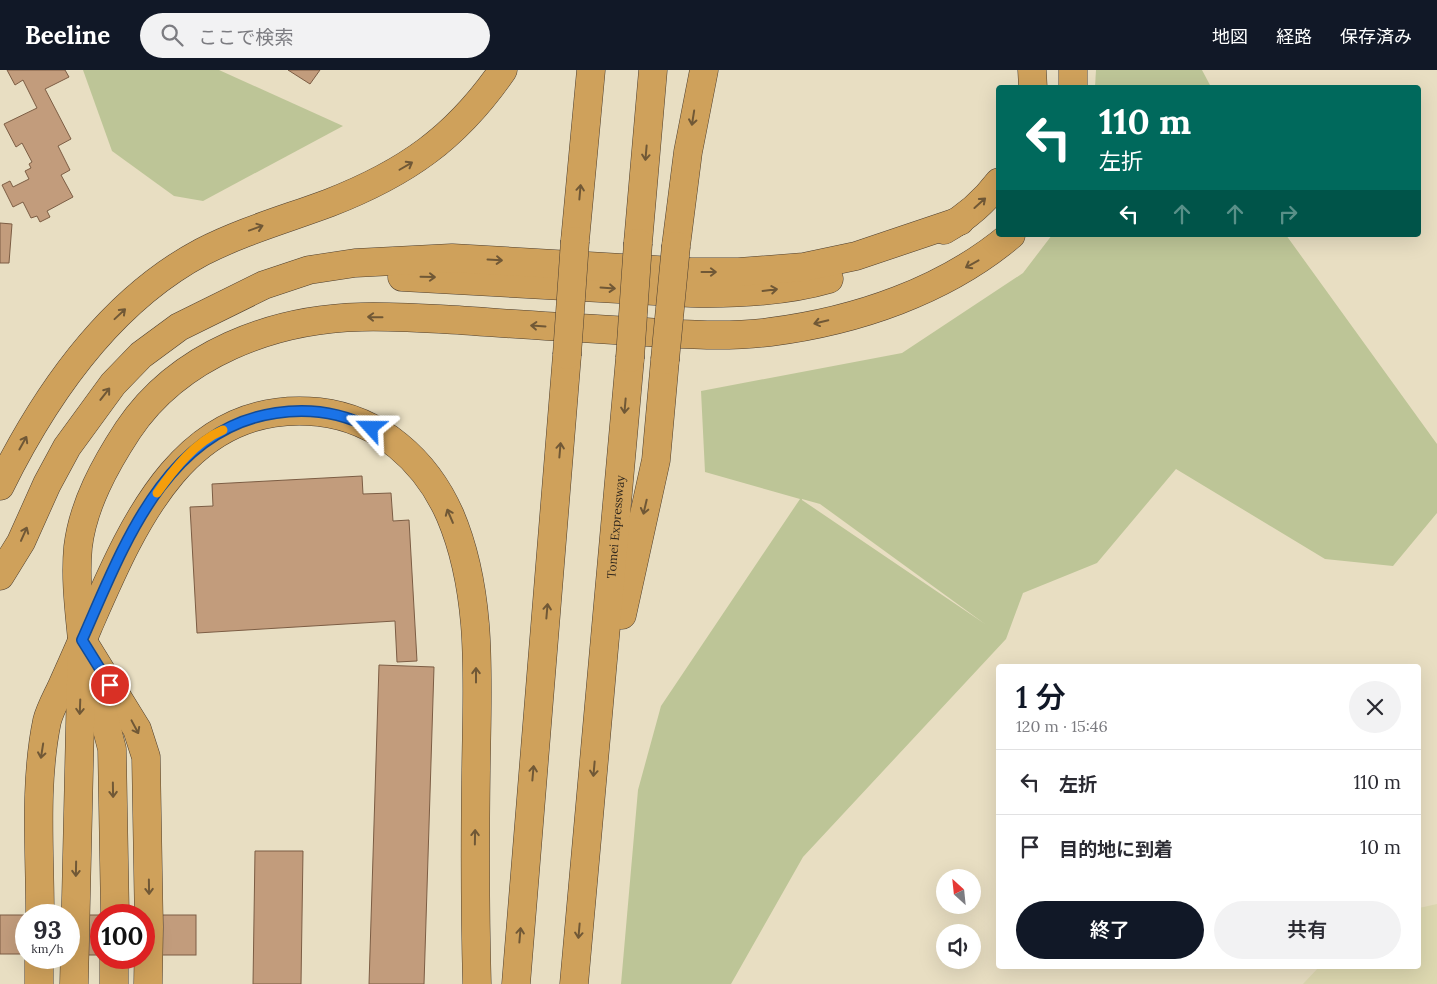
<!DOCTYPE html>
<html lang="ja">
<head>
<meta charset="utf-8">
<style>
	:root { --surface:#fff; --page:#f2f2f3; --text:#2b2b33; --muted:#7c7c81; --line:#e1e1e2; --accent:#111827 }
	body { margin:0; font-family:Lora,"Noto Sans JP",serif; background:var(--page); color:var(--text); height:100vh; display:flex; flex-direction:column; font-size:19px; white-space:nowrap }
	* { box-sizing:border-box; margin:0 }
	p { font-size:16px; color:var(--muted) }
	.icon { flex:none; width:28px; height:28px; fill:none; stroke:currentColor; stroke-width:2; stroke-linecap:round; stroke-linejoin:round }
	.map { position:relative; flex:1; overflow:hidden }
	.sheet { position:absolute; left:996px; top:594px; width:425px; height:305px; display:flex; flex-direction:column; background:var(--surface); border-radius:5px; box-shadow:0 5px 20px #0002 }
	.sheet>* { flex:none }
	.guide { position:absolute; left:996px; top:15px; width:425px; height:152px; border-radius:5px; box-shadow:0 5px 20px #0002; background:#00695c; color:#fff; overflow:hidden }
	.needle { width:32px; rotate:333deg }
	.buttons { position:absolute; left:936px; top:799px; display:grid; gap:10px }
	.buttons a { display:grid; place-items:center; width:45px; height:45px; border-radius:50%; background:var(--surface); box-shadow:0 5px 20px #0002; font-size:25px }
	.speed { position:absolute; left:15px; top:834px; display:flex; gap:10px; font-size:25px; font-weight:700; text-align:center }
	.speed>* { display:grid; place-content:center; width:65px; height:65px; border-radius:50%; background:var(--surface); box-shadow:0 5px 20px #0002; line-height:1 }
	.speed small { font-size:12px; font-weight:400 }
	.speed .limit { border:8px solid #d22; background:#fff; color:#111 }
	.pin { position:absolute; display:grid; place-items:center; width:42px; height:42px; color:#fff; margin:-21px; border:2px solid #fff; border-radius:50%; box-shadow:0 1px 5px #0007 }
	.me { position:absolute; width:55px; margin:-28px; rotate:294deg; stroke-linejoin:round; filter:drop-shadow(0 0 4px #0008) }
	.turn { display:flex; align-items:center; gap:18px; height:105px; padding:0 20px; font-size:22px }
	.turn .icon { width:65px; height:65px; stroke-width:2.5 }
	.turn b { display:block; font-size:35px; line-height:42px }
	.lanes { display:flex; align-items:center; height:48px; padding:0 20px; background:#0003; justify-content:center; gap:25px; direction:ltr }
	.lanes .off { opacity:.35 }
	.round { display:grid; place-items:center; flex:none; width:52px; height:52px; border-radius:26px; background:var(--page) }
	.overview { display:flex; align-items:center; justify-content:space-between; height:85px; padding:0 20px }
	h1 { font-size:30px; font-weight:600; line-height:38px; color:var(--accent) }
	.primary-button { display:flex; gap:10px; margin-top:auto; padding:10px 20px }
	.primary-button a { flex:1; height:58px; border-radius:30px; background:var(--accent); color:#fff; font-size:20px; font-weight:600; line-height:58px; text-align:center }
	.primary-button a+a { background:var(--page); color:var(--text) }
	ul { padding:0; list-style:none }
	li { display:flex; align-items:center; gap:15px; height:65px; padding:0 20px; border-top:1px solid var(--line) }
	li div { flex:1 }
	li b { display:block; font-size:19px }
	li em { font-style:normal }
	header { display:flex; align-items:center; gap:30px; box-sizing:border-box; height:70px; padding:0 25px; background:var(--accent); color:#fff }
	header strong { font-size:24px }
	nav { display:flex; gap:28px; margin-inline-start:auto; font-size:18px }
	.search { width:350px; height:45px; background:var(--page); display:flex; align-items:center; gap:12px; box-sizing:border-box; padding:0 18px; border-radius:28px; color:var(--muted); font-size:19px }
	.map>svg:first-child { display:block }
	.farmland { fill:#ddd8b0 }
	.green { fill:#bdc597; fill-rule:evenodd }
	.building { fill:#c29c7c; stroke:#7c5d44 }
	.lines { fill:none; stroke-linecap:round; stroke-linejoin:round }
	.highway-casing { stroke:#4e3f2f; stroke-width:29 }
	.highway { stroke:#cfa15b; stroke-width:28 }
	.highway-bridge-casing { stroke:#4e3f2f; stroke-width:29; stroke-linecap:butt }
	.highway-bridge { stroke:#cfa15b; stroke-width:28 }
	.oneway { stroke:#705836 }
	.route-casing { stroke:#114b97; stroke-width:12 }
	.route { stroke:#1a73e8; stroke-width:9 }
	.slow { stroke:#f59e0b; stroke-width:9 }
	.labels { text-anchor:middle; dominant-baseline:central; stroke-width:5; stroke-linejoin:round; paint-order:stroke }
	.street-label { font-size:12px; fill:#31281e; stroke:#f1e9d1 }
</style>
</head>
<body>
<header>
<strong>Beeline</strong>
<div class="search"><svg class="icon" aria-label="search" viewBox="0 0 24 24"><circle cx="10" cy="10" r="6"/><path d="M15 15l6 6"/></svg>ここで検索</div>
<nav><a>地図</a><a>経路</a><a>保存済み</a></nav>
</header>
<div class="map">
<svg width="1437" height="914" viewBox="0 0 1437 914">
	<rect width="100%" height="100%" fill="#e8dec2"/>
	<!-- farmland -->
	<polygon class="farmland" points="1437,834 1437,914 1303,914 1320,896 1419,896 1419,838"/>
	<!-- green -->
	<g class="green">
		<polygon points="83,0 219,0 343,56 203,131 174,126 112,81"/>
		<polygon points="1096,0 1202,0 1211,17 1095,17"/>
		<path d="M1052,165H1286L1437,374V443L1393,496L1325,489L1176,399L1097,493L1023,523L1006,569L803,787L731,914H621L638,720L661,636L800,429L705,402L701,321L902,283L1023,203ZM802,429L820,434L985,554L802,430Z"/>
	</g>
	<!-- building -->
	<g class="building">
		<polygon points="7,0 65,0 69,7 45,19 71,69 58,76 70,100 61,105 73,127 47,141 50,147 40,152 37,146 31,148 23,132 13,137 2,115 10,111 13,117 29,109 25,101 31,98 29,94 32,92 22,73 16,77 4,54 37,38 23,10 15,15"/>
		<polygon points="288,0 320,0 310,14"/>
		<polygon points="0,153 12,154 9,193 0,193"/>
		<polygon points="362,406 363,424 391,423 393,451 409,450 417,591 397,592 395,551 197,563 190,437 213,436 212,414"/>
		<polygon points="379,595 434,597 424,914 369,914"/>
		<polygon points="255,781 303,781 301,914 253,914"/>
		<polygon points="0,845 101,845 101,885 69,885 69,845 26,845 26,884 0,884"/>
		<rect x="144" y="845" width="52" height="40"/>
	</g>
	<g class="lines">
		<!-- highway casing -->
		<g class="highway-casing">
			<g id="highway">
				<polyline points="1032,0 1033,18"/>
				<polyline points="1073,18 1073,0"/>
				<path d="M944,160C965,148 984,132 999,112"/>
				<polyline points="575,171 591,0"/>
				<polyline points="638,173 653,0"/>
				<polyline points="676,176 688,82 704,0"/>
				<path d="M402,207L691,223C737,224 784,222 829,209"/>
				<path d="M0,416C45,325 110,231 202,182C243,161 286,149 329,133C406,103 456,68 503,0"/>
				<polyline points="0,506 21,472 47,414 67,377 113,314 141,285 179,257 264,215 309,200 355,193 452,188 691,202 739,202 804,197 856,186 960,151"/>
				<polyline points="622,545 656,390 665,290"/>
				<polyline points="82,570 137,659 146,687 149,857 148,914"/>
				<polyline points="93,605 112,679 115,845"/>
				<path d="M40,845C40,781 34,714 47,651C50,639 57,627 62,616C71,596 80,576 88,557C133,454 185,328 319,342C380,349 426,391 450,445C484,525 477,615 476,700C475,772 475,843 477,914"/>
				<polyline points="39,914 39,888"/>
				<path d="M74,914L82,570C79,539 75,508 78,477C83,435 105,395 128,360C179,284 273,249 361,247C398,246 436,249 472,251C525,255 578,258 630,261C677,264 724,268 770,262C856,251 945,221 1011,165"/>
				<polyline points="114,914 114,888"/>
				<polyline points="516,914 567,285"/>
				<path id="s1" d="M574,914L630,288"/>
			</g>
		</g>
		<!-- highway -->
		<use href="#highway" class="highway"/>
		<!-- highway-bridge casing -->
		<g class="highway-bridge-casing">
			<g id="highway-bridge">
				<polyline points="567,285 575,171"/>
				<polyline points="630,288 638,173"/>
				<polyline points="665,290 676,176"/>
			</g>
		</g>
		<!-- highway-bridge -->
		<use href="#highway-bridge" class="highway-bridge"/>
	</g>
	<!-- one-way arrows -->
	<defs><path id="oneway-shaft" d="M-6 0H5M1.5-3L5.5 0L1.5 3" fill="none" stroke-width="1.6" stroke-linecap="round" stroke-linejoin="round" transform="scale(1.25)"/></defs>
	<g class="oneway">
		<use href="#oneway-shaft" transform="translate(693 48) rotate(99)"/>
		<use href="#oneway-shaft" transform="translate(646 83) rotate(95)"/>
		<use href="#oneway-shaft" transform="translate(406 96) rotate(-30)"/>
		<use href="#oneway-shaft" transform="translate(580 122) rotate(-85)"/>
		<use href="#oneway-shaft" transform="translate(980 133) rotate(-42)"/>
		<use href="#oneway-shaft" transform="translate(256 158) rotate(-20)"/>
		<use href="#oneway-shaft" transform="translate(495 190) rotate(3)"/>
		<use href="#oneway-shaft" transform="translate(972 194) rotate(151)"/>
		<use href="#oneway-shaft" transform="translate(709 202)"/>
		<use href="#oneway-shaft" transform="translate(428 207) rotate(1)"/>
		<use href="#oneway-shaft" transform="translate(608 218) rotate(4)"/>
		<use href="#oneway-shaft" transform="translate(770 220) rotate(-7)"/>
		<use href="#oneway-shaft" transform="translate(120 244) rotate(-43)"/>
		<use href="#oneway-shaft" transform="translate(375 247) rotate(-179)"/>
		<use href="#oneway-shaft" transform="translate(821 252) rotate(167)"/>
		<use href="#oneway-shaft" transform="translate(538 256) rotate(-176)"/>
		<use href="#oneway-shaft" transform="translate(105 324) rotate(-52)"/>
		<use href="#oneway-shaft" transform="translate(625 336) rotate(95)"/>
		<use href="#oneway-shaft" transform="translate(23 373) rotate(-61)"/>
		<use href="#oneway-shaft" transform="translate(560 380) rotate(-85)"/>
		<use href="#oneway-shaft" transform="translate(645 437) rotate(103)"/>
		<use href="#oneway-shaft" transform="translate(450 446) rotate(-113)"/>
		<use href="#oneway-shaft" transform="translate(24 464) rotate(-66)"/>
		<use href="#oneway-shaft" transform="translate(547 541) rotate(-85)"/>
		<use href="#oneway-shaft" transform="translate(476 605) rotate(-90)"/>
		<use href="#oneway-shaft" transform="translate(80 637) rotate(92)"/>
		<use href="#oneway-shaft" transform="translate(135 657) rotate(62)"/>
		<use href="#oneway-shaft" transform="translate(42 681) rotate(99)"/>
		<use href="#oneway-shaft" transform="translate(594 699) rotate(95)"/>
		<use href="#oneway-shaft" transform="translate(533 703) rotate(-85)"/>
		<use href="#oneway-shaft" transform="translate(113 720) rotate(89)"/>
		<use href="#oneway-shaft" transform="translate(475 767) rotate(-89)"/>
		<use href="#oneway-shaft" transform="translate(76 799) rotate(91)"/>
		<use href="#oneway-shaft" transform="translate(149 817) rotate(89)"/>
		<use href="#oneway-shaft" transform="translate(579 861) rotate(95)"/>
		<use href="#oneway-shaft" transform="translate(520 865) rotate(-85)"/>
	</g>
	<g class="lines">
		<!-- route casing -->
		<g class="route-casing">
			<path id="route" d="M110,615L82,570C122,480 164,359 276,343C309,338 342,343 371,358"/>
		</g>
		<!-- route -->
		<use href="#route" class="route"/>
		<!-- slow -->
		<path class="slow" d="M157,423C174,399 195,372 223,360"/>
	</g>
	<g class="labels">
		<!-- street labels -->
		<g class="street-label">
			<text stroke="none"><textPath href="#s1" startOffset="459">Tomei Expressway</textPath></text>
		</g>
	</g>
</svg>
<div class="buttons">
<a><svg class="needle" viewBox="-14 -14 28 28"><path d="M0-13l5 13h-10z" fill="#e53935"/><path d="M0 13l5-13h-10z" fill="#7c7c81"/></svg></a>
<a><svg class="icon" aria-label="sound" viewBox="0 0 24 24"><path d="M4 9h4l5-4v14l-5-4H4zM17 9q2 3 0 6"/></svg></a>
</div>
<div class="speed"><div>93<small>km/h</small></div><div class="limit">100</div></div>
<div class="pin" style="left:110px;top:615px;background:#d93025"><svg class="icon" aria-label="arrive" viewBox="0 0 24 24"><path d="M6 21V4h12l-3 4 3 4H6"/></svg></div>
<svg class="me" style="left:371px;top:358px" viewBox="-20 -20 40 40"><path d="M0-17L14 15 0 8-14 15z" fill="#1a73e8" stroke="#fff" stroke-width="4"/></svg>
<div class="guide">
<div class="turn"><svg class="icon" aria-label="left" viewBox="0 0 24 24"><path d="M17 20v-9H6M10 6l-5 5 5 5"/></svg><div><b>110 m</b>左折</div></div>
<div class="lanes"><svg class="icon" aria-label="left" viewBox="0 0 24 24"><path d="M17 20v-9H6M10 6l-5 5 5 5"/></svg><svg class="icon off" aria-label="ahead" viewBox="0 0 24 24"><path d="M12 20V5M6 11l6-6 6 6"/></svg><svg class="icon off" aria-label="ahead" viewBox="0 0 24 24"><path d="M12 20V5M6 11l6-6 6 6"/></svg><svg class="icon off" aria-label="right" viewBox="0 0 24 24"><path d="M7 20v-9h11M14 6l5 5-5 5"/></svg></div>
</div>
<section class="sheet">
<div class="overview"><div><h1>1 分</h1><p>120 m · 15:46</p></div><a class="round"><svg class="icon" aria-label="close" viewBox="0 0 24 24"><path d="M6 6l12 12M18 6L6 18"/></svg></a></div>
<ul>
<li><svg class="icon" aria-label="left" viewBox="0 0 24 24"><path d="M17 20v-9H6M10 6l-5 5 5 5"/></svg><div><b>左折</b></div><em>110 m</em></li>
<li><svg class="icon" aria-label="arrive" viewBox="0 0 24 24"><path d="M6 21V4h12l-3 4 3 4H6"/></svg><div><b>目的地に到着</b></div><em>10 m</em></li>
</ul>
<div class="primary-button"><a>終了</a><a>共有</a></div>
</section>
</div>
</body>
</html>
